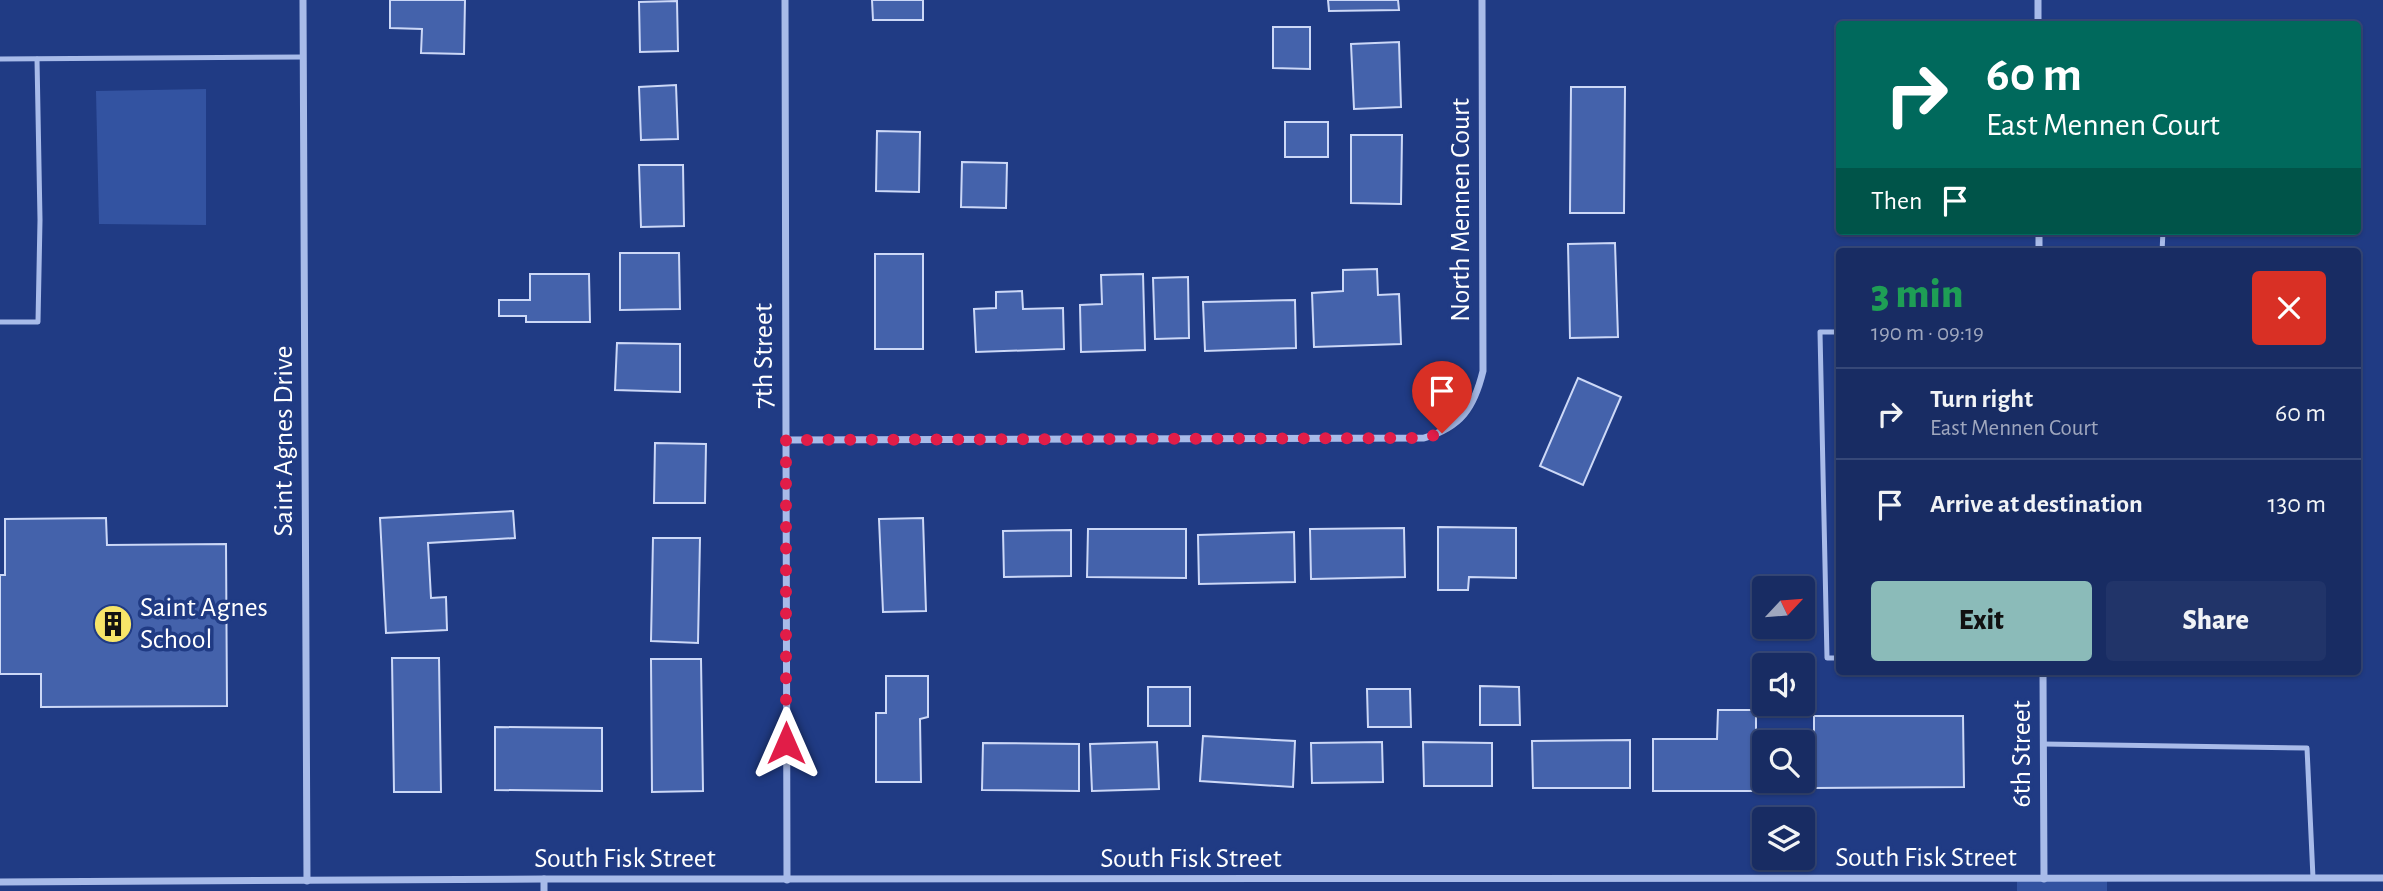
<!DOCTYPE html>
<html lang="en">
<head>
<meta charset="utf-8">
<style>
	:root { --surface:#182c63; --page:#213469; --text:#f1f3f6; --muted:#9fa7be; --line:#364878; --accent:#8bbbb9 }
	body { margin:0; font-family:"Alegreya Sans",sans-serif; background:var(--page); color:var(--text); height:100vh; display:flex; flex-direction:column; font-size:26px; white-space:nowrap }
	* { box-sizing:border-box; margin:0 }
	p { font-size:23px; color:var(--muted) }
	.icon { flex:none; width:38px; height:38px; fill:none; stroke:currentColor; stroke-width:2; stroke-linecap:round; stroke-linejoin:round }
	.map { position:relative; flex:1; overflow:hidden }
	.details { position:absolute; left:1836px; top:248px; width:525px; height:427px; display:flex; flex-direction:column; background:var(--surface); border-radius:7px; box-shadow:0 2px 5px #0004,0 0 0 2px var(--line) }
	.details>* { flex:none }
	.guide { position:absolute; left:1836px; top:21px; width:525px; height:214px; border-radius:7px; box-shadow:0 2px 5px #0004,0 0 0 2px var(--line); background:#00695c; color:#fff; overflow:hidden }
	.needle { width:46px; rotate:64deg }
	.fabs { position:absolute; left:1752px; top:576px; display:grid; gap:14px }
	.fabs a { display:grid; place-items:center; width:63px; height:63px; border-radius:7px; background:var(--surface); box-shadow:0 2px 5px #0004,0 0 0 2px var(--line); font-size:35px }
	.pin { position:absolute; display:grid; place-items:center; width:60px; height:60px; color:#fff; margin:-72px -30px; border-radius:50% 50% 50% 0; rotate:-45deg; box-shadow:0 0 7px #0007 }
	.pin .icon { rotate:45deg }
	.me { position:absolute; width:77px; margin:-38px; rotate:0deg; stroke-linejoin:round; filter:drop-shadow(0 0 5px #0008) }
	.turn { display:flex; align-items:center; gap:24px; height:147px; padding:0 35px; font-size:32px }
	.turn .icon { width:91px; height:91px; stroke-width:2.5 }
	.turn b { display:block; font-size:49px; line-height:60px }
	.then { display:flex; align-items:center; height:66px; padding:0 35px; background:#0003; gap:14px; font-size:26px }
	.round { display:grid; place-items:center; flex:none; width:74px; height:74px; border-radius:7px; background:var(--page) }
	.head { display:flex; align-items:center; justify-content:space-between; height:119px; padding:0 35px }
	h1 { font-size:42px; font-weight:800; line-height:52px; color:#1e9e55 }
	.cta { display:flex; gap:14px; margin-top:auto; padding:14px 35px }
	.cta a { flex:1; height:80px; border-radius:7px; background:var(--accent); color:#111; font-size:28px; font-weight:800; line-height:80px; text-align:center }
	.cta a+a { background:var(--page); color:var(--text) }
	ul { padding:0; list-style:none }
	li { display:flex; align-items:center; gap:21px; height:91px; padding:0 35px; border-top:2px solid var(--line) }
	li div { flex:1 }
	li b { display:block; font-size:26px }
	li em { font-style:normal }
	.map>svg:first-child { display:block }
	.green { fill:#3353a1 }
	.building { fill:#4462ab; stroke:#ccd8f7; stroke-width:2 }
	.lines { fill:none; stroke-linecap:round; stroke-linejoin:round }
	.lane { stroke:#a8bbe9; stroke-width:5 }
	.street { stroke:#a8bbe9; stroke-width:7 }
	.route { stroke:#e11d48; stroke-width:12; stroke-dasharray:0 21.6 }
	.labels { text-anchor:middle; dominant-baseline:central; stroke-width:7; stroke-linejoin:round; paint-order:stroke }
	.street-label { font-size:28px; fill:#fff; stroke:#203b84 }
	.poi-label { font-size:28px; fill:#fff; stroke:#203b84; text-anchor:start }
</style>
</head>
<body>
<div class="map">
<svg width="2383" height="891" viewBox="0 0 2383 891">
	<rect width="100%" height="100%" fill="#203b84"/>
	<!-- green -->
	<g class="green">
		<polygon points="206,89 206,225 99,224 96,91"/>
		<polygon points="2107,878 2107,891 2017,891 2017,879"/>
	</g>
	<!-- building -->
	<g class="building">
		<polygon points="390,0 465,0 464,54 421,53 422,29 390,28"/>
		<polygon points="872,0 923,0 923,20 873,20"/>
		<polygon points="1328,0 1398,0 1399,10 1329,11"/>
		<polygon points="677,1 678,51 640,52 639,2"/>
		<polygon points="1273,27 1310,27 1310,69 1273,68"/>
		<polygon points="1399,42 1401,107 1354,109 1351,44"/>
		<polygon points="676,85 678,139 641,140 639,87"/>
		<polygon points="1571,87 1625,87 1624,213 1570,213"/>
		<rect x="1285" y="122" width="43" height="35"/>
		<polygon points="877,131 920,132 919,192 876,191"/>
		<polygon points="1351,135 1402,135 1401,204 1351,203"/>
		<polygon points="962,162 1007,163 1006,208 961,207"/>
		<polygon points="639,165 683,165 684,226 641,227"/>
		<polygon points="1615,243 1618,337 1570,338 1568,244"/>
		<polygon points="620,253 679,253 680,309 620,310"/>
		<rect x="875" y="254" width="48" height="95"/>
		<polygon points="1377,269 1378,295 1399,294 1401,344 1314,347 1312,293 1343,291 1343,270"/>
		<polygon points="530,274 589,274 590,322 526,322 526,316 499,316 499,300 530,300"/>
		<polygon points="1143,274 1145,350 1081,352 1080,305 1102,304 1101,275"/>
		<polygon points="1188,277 1189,338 1155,339 1153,278"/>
		<polygon points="1022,291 1023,309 1063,308 1064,349 976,352 974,309 996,308 996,292"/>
		<polygon points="1295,300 1296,348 1205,351 1203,302"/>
		<polygon points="617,343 680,344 680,392 615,390"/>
		<polygon points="1578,378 1621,397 1583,485 1540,466"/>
		<polygon points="655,443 706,444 705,503 654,503"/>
		<polygon points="513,511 515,538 428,543 431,598 446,597 447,630 386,633 380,518"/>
		<polygon points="106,518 107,545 226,544 227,706 41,707 41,674 0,674 0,575 5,575 5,519"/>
		<polygon points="923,518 926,611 883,612 879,519"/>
		<polygon points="1438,527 1516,528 1516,578 1469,577 1468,590 1438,590"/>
		<polygon points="1404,528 1405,577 1311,579 1310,529"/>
		<polygon points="1088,529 1186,529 1186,578 1087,577"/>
		<polygon points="1071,530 1071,576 1004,577 1003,531"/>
		<polygon points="1294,532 1295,582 1199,584 1198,535"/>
		<polygon points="653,538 700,538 698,643 651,641"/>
		<polygon points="392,658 439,658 441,792 394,792"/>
		<polygon points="651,659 701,659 703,791 652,792"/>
		<polygon points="886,676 928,676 928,717 920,719 921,782 876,782 876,713 886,713"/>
		<polygon points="1480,686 1519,687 1520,725 1480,725"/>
		<rect x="1148" y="687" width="42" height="39"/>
		<polygon points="1367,689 1410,689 1411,727 1368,727"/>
		<polygon points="1718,710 1756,710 1756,791 1653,791 1653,739 1717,739"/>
		<polygon points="1814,716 1963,716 1964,787 1814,788"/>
		<polygon points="495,727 602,728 602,791 495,790"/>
		<polygon points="1203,736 1295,741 1293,787 1200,781"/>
		<polygon points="1630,740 1630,788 1533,788 1532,741"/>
		<polygon points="1157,742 1159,789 1092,791 1090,744"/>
		<polygon points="1382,742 1383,782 1312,783 1311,743"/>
		<polygon points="1423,742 1492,743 1492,786 1424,786"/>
		<polygon points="983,743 1079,744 1079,791 982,790"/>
	</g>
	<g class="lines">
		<!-- lane -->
		<g class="lane">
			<polyline points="0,59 303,57"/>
			<polyline points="2162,252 2163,231"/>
			<polyline points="0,322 38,322 40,220 37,59"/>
			<polyline points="1839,332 1820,332 1827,658 1839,658"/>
			<polyline points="2043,744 2307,748 2313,878"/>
		</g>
		<!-- street -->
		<g class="street">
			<polyline points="303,0 307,881"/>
			<polyline points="785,0 787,880"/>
			<polyline points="2038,0 2038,24"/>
			<polyline points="2039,231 2039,252"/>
			<path d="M786,440L1424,438C1461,427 1474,408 1483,371L1482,0"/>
			<polyline points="2043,672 2044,879"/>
			<polyline points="544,879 544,891"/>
			<polyline points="0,882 544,879 2383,878"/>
		</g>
	</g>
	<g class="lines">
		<!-- route -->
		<polyline class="route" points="786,743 786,440 1424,438 1442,433"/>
	</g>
	<!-- icons -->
	<defs>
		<g id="building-disc" transform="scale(2.0125)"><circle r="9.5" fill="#f7e568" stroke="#203b84"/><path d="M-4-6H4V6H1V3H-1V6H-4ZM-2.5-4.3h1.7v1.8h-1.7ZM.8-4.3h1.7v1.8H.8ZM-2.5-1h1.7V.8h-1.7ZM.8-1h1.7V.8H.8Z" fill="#111"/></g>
	</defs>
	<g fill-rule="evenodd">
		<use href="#building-disc" x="113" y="624"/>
	</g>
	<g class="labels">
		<!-- street labels -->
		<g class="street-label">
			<text transform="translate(1461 210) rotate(-90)">North Mennen Court</text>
			<text transform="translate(764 356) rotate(-90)">7th Street</text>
			<text transform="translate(284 441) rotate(-90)">Saint Agnes Drive</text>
			<text transform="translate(2022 754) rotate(-90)">6th Street</text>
			<text x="1926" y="858">South Fisk Street</text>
			<text x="625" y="859">South Fisk Street</text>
			<text x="1191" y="859">South Fisk Street</text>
		</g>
		<!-- poi labels -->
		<g class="poi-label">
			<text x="140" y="608">Saint Agnes<tspan x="140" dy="32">School</tspan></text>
		</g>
	</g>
</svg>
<div class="fabs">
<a><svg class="needle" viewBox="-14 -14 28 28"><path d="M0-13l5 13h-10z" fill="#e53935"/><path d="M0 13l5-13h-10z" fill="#9fa7be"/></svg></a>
<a><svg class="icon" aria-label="sound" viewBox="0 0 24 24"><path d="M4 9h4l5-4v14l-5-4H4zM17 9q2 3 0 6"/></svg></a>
<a><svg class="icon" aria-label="search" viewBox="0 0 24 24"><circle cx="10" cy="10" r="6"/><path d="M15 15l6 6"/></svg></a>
<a><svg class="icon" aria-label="layers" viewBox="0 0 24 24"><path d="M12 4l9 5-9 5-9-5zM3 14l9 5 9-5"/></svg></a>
</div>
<div class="pin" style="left:1442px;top:433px;background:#d93025"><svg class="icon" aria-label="arrive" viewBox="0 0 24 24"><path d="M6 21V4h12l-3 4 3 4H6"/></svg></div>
<svg class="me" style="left:786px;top:743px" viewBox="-20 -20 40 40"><path d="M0-17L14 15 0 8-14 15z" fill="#e11d48" stroke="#fff" stroke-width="4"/></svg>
<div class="guide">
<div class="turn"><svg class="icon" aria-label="right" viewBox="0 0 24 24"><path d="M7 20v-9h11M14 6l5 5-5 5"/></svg><div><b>60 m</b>East Mennen Court</div></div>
<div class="then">Then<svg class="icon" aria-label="arrive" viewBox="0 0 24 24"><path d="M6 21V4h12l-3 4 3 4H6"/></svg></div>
</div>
<section class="details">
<div class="head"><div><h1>3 min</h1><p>190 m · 09:19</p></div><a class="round" style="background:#d93025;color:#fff"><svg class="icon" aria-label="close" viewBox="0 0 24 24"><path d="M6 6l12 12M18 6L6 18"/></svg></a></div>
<ul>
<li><svg class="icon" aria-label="right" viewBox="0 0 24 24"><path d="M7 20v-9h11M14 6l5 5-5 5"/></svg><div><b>Turn right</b><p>East Mennen Court</p></div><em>60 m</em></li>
<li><svg class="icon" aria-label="arrive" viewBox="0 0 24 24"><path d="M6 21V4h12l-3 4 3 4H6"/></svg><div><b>Arrive at destination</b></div><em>130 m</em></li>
</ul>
<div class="cta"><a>Exit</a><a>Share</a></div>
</section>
</div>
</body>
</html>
